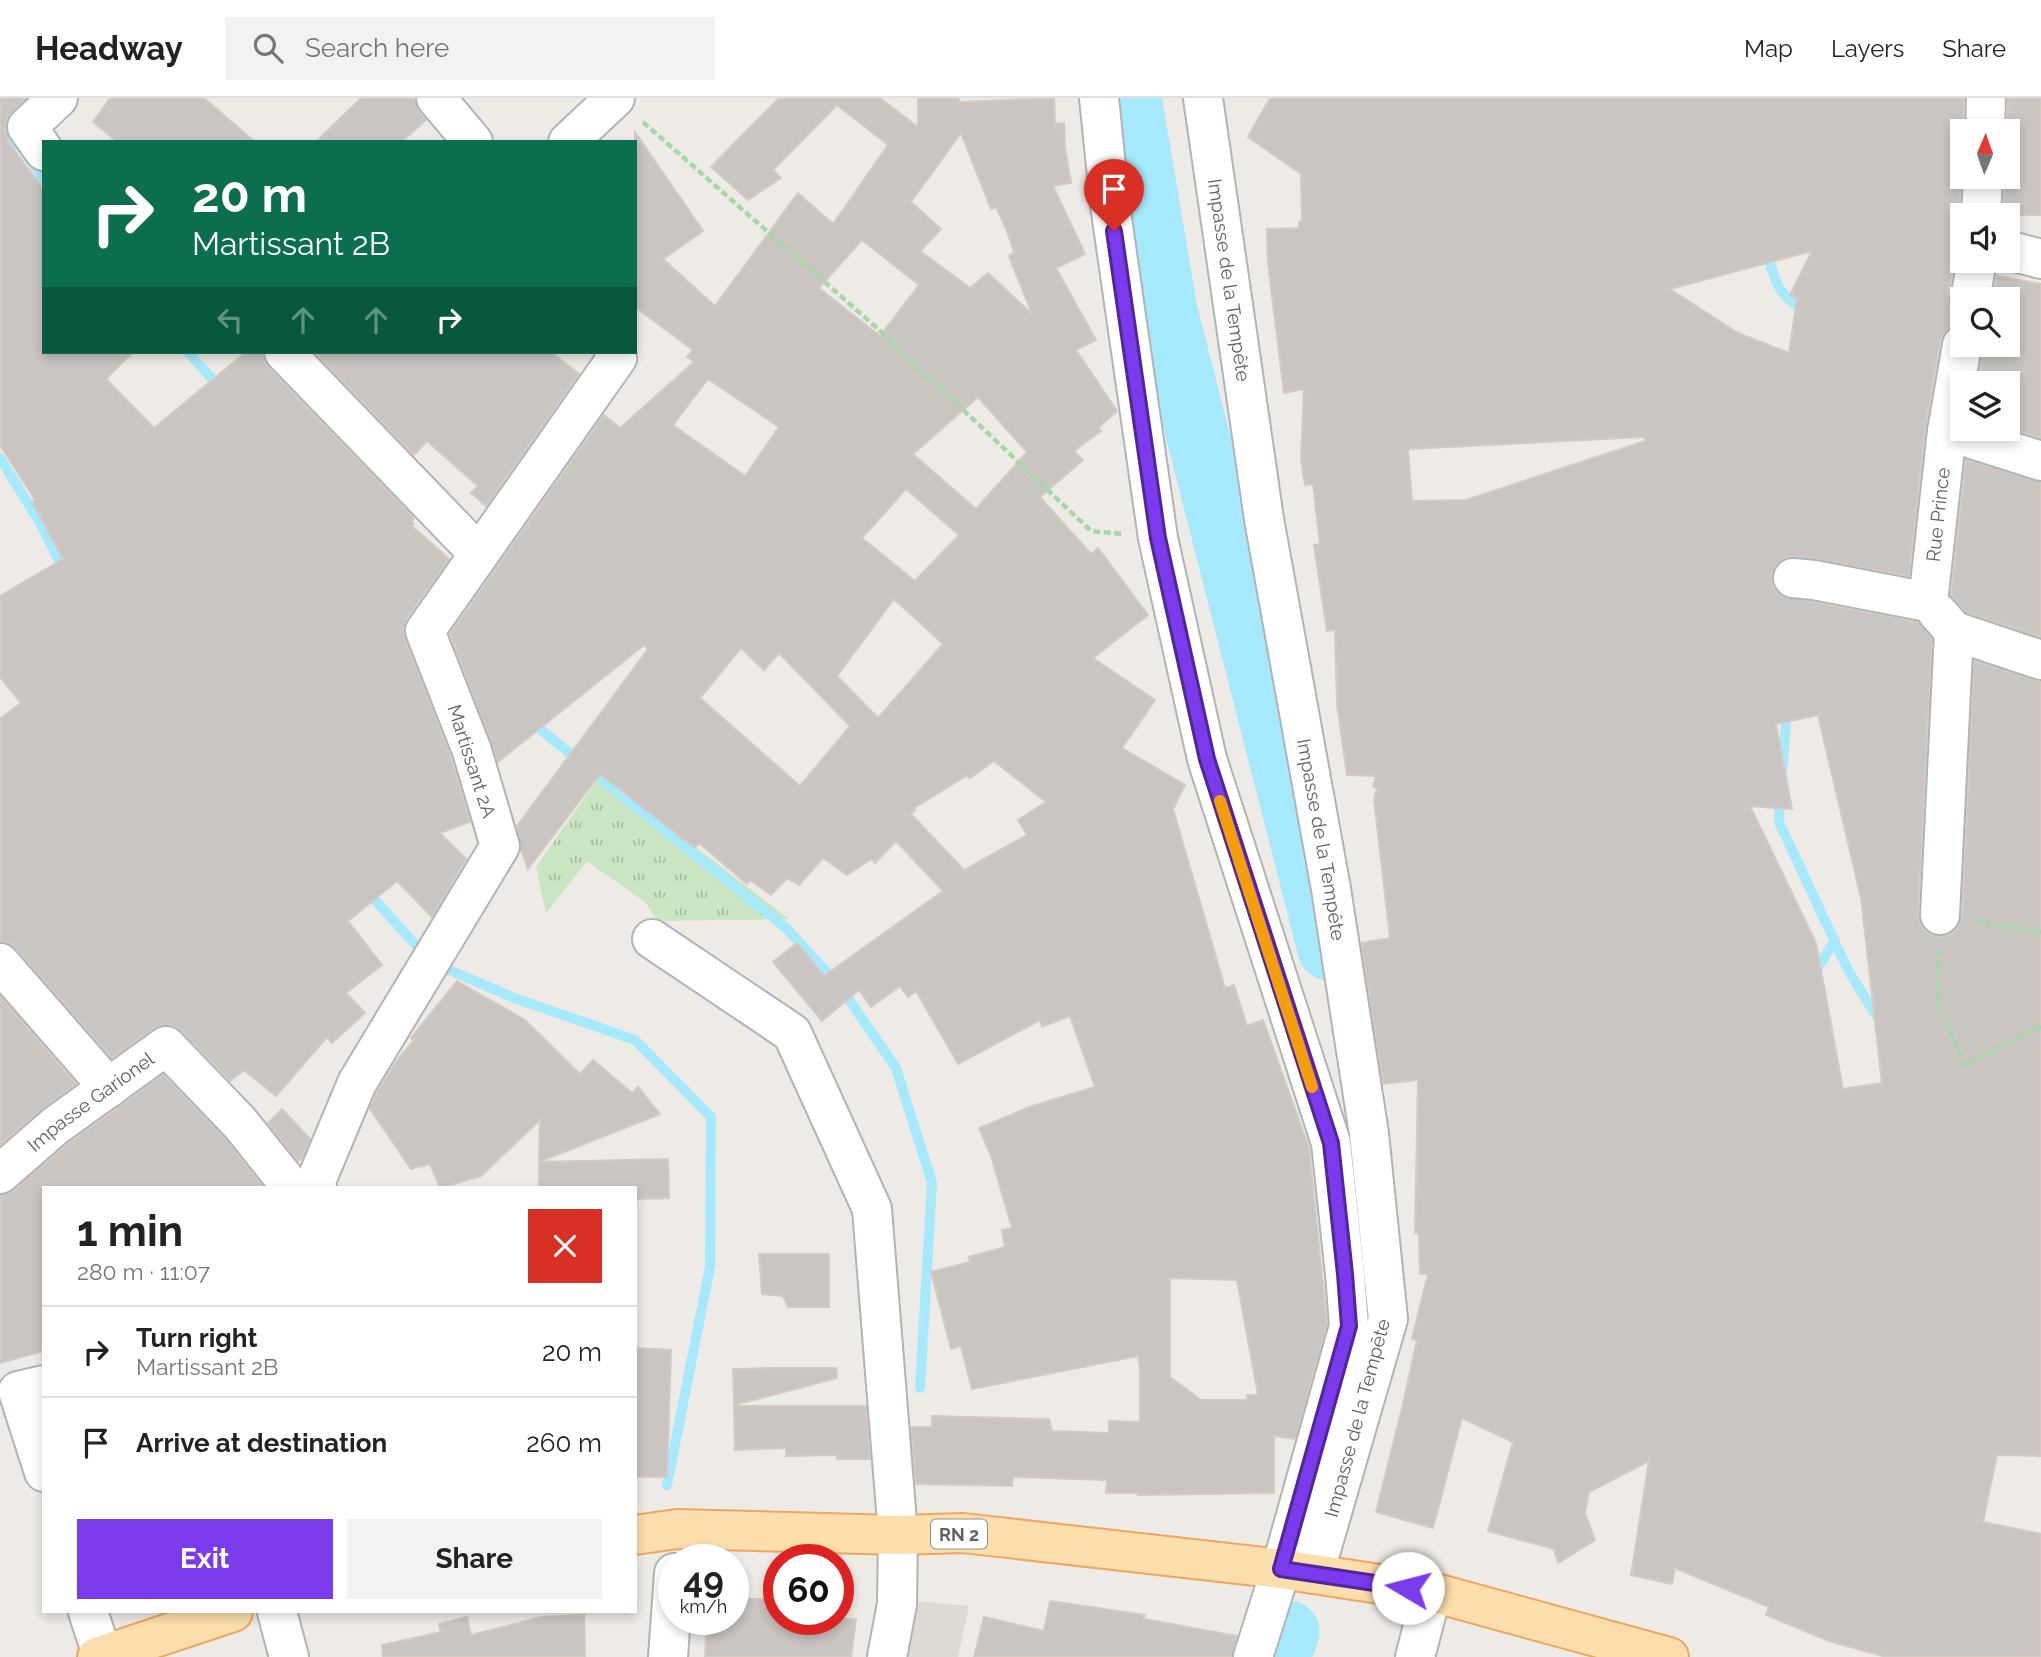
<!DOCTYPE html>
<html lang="en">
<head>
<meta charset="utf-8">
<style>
	:root { --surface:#fff; --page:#f2f2f2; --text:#222; --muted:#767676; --line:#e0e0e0; --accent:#7c3aed }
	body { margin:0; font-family:Raleway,sans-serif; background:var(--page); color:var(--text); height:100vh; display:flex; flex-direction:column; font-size:26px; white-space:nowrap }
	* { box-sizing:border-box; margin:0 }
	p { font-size:23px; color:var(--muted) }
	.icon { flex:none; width:38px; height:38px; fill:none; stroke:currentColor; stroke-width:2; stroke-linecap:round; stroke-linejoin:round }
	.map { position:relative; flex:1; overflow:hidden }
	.details { position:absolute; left:42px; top:1088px; width:595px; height:427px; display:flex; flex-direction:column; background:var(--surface); border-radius:0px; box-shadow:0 4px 10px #0003 }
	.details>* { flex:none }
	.hud { position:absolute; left:42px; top:42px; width:595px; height:214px; border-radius:0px; box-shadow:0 4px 10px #0003; background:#0b6e4f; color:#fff; overflow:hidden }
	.needle { width:46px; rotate:2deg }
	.controls { position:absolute; left:1950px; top:21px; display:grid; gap:14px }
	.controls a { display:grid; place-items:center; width:70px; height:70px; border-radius:0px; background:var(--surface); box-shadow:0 4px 10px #0003; font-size:35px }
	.speed { position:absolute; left:658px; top:1446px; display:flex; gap:14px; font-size:35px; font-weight:700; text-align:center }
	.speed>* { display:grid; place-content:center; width:91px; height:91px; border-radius:50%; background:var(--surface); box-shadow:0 4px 10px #0003; line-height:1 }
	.speed small { font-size:18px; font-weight:400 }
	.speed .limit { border:10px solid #d22; background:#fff; color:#111 }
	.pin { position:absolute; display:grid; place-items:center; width:60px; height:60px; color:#fff; margin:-72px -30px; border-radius:50% 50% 50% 0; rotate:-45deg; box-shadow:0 0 7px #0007 }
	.pin .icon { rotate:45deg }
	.me { position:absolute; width:77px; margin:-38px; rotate:278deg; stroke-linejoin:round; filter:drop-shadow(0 0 5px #0008) }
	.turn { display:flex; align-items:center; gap:24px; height:147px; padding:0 35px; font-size:32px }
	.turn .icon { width:91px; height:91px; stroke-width:2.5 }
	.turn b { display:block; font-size:49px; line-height:60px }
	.lanes { display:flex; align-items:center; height:66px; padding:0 35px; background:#0003; justify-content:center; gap:35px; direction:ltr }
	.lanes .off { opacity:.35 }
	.round { display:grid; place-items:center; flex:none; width:74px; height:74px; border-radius:0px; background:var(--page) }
	.headline { display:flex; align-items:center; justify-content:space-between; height:119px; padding:0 35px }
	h1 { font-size:42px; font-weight:700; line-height:52px }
	.primary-button { display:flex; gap:14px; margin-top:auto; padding:14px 35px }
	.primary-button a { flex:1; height:80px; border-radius:0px; background:var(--accent); color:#fff; font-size:28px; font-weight:700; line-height:80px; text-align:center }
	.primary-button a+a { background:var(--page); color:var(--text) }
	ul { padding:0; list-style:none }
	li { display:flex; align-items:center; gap:21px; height:91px; padding:0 35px; border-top:2px solid var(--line) }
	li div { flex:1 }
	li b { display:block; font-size:26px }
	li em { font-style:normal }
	header { display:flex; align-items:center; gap:42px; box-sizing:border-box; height:98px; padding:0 35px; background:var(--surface); border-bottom:2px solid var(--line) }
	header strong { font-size:33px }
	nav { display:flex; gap:38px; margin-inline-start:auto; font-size:24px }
	.search { width:490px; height:63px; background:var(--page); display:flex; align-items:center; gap:18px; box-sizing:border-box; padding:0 24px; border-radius:0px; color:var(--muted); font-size:26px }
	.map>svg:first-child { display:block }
	.education { fill:#dedad3 }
	.grass { fill:url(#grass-tufts) }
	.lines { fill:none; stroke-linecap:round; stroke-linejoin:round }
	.stream { stroke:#a7e9fc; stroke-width:10 }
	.river { stroke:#a7e9fc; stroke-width:63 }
	.building { fill:#cac5c1; stroke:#d3cbc3; stroke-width:2; fill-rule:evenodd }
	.minor-casing { stroke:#b0b4b7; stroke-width:42 }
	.major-casing { stroke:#eda760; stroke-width:42 }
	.path { stroke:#a6d7a8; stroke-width:4.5; stroke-dasharray:7 3.5; stroke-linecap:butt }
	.minor { stroke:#fff; stroke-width:38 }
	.major { stroke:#fcdeac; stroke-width:38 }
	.route-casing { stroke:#51269a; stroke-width:18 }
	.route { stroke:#7c3aed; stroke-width:12 }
	.slow { stroke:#f59e0b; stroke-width:12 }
	.labels { text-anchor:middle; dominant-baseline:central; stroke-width:5; stroke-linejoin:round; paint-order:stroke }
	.shield { fill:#fff; stroke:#8e9193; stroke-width:2 }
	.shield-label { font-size:18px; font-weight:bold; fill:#5d6265 }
	.street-label { font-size:19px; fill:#5d6265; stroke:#fff }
</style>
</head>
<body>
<header>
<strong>Headway</strong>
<div class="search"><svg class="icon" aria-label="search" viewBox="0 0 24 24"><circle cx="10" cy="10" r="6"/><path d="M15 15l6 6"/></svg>Search here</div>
<nav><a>Map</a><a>Layers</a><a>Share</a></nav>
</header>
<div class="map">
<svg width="2041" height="1559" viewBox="0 0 2041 1559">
	<defs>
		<pattern id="grass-tufts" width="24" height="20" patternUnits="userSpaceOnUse" patternTransform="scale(1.75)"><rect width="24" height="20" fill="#c9e5c2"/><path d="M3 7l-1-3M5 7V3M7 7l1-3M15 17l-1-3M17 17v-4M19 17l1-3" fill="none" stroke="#a6bda1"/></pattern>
	</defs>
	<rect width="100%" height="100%" fill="#eeeae5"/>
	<!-- education -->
	<polygon class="education" points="903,1502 969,1508 958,1559 893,1559"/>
	<!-- grass -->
	<polygon class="grass" points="598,674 789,821 658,823 645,804 587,763 546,815 536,769 597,682"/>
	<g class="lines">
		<!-- stream -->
		<g class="stream">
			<polyline points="0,36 20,48 44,81"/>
			<path d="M1766,151C1775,182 1776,197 1806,213"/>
			<polyline points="188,254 221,291"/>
			<polyline points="0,360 40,425 65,474"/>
			<polyline points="530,623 786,830 841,890 896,970 932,1085 920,1290"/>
			<polyline points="1782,676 1787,612"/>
			<polyline points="1780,699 1779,724 1848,872 1880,924"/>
			<polyline points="365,791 422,854"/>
			<polyline points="445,870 514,900 635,942 711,1019 710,1169 667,1387"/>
			<polyline points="1813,878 1835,842"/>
		</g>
		<!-- river -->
		<g class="river">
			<polyline points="1130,0 1166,213 1329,851"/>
			<polyline points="1279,1559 1288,1534"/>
		</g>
	</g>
	<!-- building -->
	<g class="building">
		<polygon points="0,0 26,0 7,21 5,31 9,40 7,42 44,92 44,254 133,254 106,281 154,330 246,254 263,254 263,260 268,269 414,420 411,423 414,426 412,428 449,461 407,520 403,531 405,541 451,660 470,724 440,735 466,761 432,819 397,783 348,823 382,867 346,895 365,915 332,945 327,939 276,998 244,972 230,983 182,933 172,927 162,927 154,930 112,960 16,851 8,845 0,844 0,621 21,605 0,579 0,498 63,461 32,404 35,402 0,347"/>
		<polygon points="110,0 204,0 255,44 118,44 93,24"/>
		<polygon points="361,0 415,0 419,13 426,22 401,44 316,44"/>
		<path d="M779,0H880L918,29V0H959V4L1054,0L1055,26L1064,25L1065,50L1071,85L1053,88L1085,156L1056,170L1096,242L1076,252L1117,313L1098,330L1101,333L1074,353L1083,362L1040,399L1091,456L1098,450L1148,517L1093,560L1155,602L1122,650L1185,687L1173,711L1225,890L1234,887L1247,928L1263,922L1309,1050L1327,1226L1295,1341L1274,1338V1395L1138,1397V1395H1106L1107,1382L1013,1379L1012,1388L916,1386L911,1329H932V1318L1049,1321L1052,1333L1109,1335V1323L1140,1324V1270L1138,1258L972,1291L961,1248L951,1251L931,1174L970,1164L969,1159L1005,1149L1002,1132L1012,1130L991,1058L979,1030L1032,1008L1095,989L1070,918L1042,929L1040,922L958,966L916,893L908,899L900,888L871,909L859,892L822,923L773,864L797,845L824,878L943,793L896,743L875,765L871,761L847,777L823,760L799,787L787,780L771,797L750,782L747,786L699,745L695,750L600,676L528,771L521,752L517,728L648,551L644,547L498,664L450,536L604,317L620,330L694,264L687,259L693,252L635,209V34L703,133L663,161L715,208L798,95L833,126L888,47L837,7L773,72L781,80L748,102L711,69ZM961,35L991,111L996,109L1007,133L1014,154L1009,158L1032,216L988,175L970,190L920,153L941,131L911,104ZM862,142L919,187L880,238L819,190ZM708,281L779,329L745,378L673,327ZM978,299L1027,354L976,411L913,356ZM906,391L959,437L915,483L862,440ZM894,501L943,546L878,620L837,578ZM741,550L764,572L779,555L850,628L800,688L700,600ZM994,663L1046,704L1018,722L1027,737L964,772L911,716L916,712L914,710L966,678L970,680ZM1170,1180L1237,1182L1258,1297H1247V1302H1201L1170,1279Z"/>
		<path d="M1270,0H1964L1959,116L1962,148L1955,159L1948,198L1950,209L1955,217L1962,221V226L1954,227L1946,233L1940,243L1925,331L1909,478L1795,458L1785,460L1776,467L1771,479L1773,490L1781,498L1919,524L1932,541L1918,816L1921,828L1929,836L1940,839L1951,836L1959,828L1962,818L1974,563L2041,583V1358L1997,1357L1983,1424L2041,1436V1559H1886L1829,1543L1766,1517L1769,1509L1675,1470L1672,1486L1631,1477L1649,1363L1589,1394L1585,1415L1595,1442L1558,1465L1554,1451L1488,1433L1513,1344L1462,1320L1433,1430L1376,1414L1403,1306L1417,1242L1412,1241L1428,1176H1420L1419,1136L1415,1135L1418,982L1383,986L1361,845L1390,840L1374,701L1377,690L1373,689L1376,678L1347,677L1337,606L1335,532L1327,533L1314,447L1320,446L1313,386L1305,387L1301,362L1304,291L1284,295L1268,165L1267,131L1299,130V124L1302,123L1301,76L1248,39ZM1812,153L1790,197L1797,200L1789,255L1738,235L1670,191ZM1644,339L1645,343L1466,402L1412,403L1408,351ZM1818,617L1861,800L1882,985L1843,991L1816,845L1750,708L1792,711L1776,626Z"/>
		<polygon points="2008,0 2041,0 2041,117 2003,117 2005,79 2007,79"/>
		<polygon points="1997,178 2041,186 2041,340 2007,329 2007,285 1978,285 1983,247 2007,247 2007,201 1992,201"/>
		<polygon points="314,254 551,254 579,276 486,408 471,395 478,388 427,343 414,357"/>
		<polygon points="1966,362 2041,384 2041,539 1966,514 1951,498"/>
		<polygon points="457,883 525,922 580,976 593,962 632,995 638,989 660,1016 539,1064 540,1022 481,1078 440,1090 430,1066 411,1071 370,1011 377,995 397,962 414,942 411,940"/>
		<polygon points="0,898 76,986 41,1012 0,1047"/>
		<polygon points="163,977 224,1039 264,1090 44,1090 44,1253 0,1265 0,1097 14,1092 69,1045"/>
		<polygon points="282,1011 310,1041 303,1059 298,1063 268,1025"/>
		<polygon points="668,1061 669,1100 635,1101 635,1090 539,1090 539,1064"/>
		<polygon points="759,1156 829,1156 829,1209 788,1209 783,1198 762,1196"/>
		<polygon points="635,1250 671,1252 667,1379 635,1379"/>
		<polygon points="778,1270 836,1270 837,1280 734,1307 733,1271"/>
		<polygon points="734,1308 866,1308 870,1361 837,1361 837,1357 786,1358 786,1350 735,1352"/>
		<polygon points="733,1500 779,1502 779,1521 856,1521 851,1559 705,1559 707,1521 733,1521"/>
		<polygon points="1050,1503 1145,1517 1144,1521 1237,1538 1232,1559 974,1559 984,1519 1044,1533"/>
		<polygon points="584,1517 585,1559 383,1559 382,1547 441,1534 439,1526 467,1519 471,1537 542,1519"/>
	</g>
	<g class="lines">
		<!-- minor casing -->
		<g class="minor-casing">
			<g id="minor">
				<polyline points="436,0 473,44"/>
				<polyline points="1099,0 1110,107 1158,440 1207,661 1331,1045 1345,1176 1349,1228 1281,1471 1253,1559"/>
				<path id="s1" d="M1203,0L1264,421L1331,791L1369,1036L1388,1221L1314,1476"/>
				<polyline points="1985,33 1986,0"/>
				<polyline points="568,44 615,0"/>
				<polyline points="44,53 27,29 58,0"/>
				<polyline points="1981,117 1983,79"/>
				<polyline points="2007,152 2041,161"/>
				<polyline points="1970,201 1977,163"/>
				<polyline points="284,254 479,456"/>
				<polyline points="1947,333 2041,363"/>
				<polyline points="1793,480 1814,482 1928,504"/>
				<path id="s2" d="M1928,504L1947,333L1962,247"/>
				<polyline points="1937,514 1954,533 2041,562"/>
				<polyline points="1940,817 1954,533"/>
				<polyline points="652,841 792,935 872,1111 898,1437 897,1506 887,1559"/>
				<polyline points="0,865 109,990"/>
				<path id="s3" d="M0,1076L55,1028L166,948L240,1025L292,1090"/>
				<polyline points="317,1090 316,1083 357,985 500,748 472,653 425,533 617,260 614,254"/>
				<polyline points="44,1287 18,1293 44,1374"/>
				<polyline points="88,1514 102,1556"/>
				<polyline points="277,1514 289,1559"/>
				<polyline points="668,1559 674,1475"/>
				<polyline points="1415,1559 1432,1494"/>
			</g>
		</g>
		<!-- major casing -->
		<g class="major-casing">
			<g id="major">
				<polyline points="635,1437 677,1431 898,1437 963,1435 1281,1471 1432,1494 1669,1559"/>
				<polyline points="97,1559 233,1514"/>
			</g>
		</g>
		<!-- path -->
		<g class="path">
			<polyline points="643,24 877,230 1091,433 1123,436"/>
			<polyline points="1976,823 2041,834"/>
			<polyline points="1939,852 1938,908 1965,967 2041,928"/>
		</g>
		<!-- minor -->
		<use href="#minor" class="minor"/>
		<!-- major -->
		<use href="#major" class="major"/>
	</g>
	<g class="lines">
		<!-- route casing -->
		<g class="route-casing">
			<polyline id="route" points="1114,133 1158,440 1207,661 1331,1045 1345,1176 1349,1228 1281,1471 1408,1490"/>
		</g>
		<!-- route -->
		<use href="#route" class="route"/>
		<!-- slow -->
		<polyline class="slow" points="1220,703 1312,989"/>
	</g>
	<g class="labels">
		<!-- shield labels -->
		<rect class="shield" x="931" y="1421.5" width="56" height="29" rx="5"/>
		<g class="shield-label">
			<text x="959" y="1436">RN 2</text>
		</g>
		<!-- street labels -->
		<g class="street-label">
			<text stroke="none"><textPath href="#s1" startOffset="184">Impasse de la Tempête</textPath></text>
			<text stroke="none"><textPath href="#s2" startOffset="88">Rue Prince</textPath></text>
			<text transform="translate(472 663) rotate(72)">Martissant 2A</text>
			<text stroke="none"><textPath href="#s1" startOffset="751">Impasse de la Tempête</textPath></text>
			<text stroke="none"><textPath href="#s3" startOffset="116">Impasse Garionel</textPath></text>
			<text transform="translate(1357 1320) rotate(-75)">Impasse de la Tempête</text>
		</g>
	</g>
</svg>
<div class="controls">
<a><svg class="needle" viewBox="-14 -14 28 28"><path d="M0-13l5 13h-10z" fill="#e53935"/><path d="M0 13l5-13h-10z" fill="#767676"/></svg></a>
<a><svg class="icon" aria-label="sound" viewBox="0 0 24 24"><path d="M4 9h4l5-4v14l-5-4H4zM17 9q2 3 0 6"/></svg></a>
<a><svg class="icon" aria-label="search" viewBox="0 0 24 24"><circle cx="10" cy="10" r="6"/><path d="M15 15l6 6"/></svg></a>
<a><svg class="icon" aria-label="layers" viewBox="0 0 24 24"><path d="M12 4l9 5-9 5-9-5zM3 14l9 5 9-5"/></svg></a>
</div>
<div class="speed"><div>49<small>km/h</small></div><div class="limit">60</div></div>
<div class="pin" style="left:1114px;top:133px;background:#d93025"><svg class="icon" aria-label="arrive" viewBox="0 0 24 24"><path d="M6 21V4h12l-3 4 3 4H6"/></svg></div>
<svg class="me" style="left:1408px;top:1490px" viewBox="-20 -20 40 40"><circle r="19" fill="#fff"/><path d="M0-13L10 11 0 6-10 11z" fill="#7c3aed"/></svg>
<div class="hud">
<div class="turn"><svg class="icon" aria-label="right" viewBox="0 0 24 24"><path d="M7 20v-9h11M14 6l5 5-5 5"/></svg><div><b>20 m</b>Martissant 2B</div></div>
<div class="lanes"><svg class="icon off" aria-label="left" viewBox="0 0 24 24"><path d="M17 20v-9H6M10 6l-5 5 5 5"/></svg><svg class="icon off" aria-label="ahead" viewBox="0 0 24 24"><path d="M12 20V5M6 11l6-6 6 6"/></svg><svg class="icon off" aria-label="ahead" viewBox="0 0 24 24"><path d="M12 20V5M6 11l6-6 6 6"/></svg><svg class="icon" aria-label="right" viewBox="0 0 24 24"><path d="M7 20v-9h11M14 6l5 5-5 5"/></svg></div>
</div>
<section class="details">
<div class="headline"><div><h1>1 min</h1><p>280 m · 11:07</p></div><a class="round" style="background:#d93025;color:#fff"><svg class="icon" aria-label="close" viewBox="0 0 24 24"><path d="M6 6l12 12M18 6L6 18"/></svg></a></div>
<ul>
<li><svg class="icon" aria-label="right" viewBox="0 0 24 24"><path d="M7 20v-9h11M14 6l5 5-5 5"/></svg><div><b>Turn right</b><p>Martissant 2B</p></div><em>20 m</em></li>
<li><svg class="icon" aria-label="arrive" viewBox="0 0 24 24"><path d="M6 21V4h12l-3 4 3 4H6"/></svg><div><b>Arrive at destination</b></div><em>260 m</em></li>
</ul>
<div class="primary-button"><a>Exit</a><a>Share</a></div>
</section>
</div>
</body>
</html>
